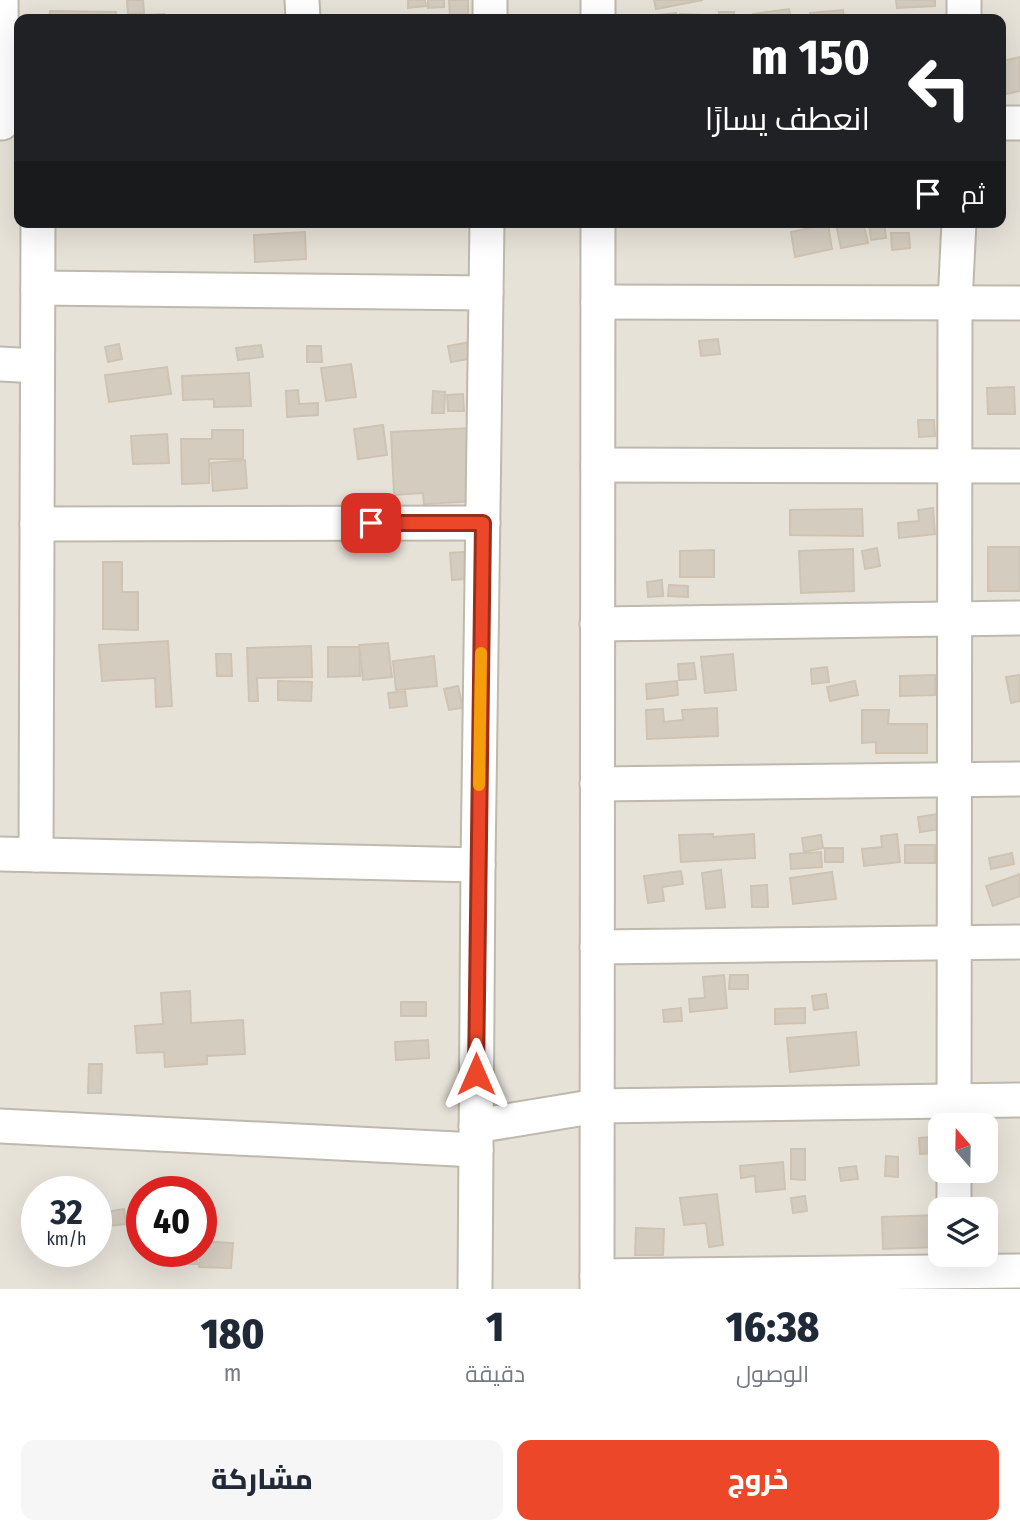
<!DOCTYPE html>
<html lang="ar">
<head>
<meta charset="utf-8">
<style>
	:root { --surface:#fff; --page:#f6f6f7; --text:#1f2937; --muted:#747a83; --accent:#ec4728 }
	body { margin:0; font-family:"Fira Sans Condensed",Cairo,sans-serif; background:var(--page); color:var(--text); direction:rtl; height:100vh; display:flex; flex-direction:column; font-size:26px; white-space:nowrap }
	* { box-sizing:border-box; margin:0 }
	p { font-size:23px; color:var(--muted) }
	.icon { flex:none; width:38px; height:38px; fill:none; stroke:currentColor; stroke-width:2; stroke-linecap:round; stroke-linejoin:round }
	.map { position:relative; height:1289px; overflow:hidden; direction:ltr }
	.sheet { display:flex; flex-direction:column; background:var(--surface); flex:1 }
	.sheet>* { flex:none }
	.guide { position:absolute; left:14px; top:14px; width:992px; height:214px; border-radius:14px; box-shadow:0 7px 28px #0002; direction:rtl; background:#202124; color:#fff; overflow:hidden }
	.needle { width:46px; rotate:340deg }
	.tools { position:absolute; left:928px; top:1113px; display:grid; gap:14px }
	.tools a { display:grid; place-items:center; width:70px; height:70px; border-radius:14px; background:var(--surface); box-shadow:0 7px 28px #0002; font-size:35px }
	.speed { position:absolute; left:21px; top:1176px; display:flex; gap:14px; font-size:35px; font-weight:700; text-align:center }
	.speed>* { display:grid; place-content:center; width:91px; height:91px; border-radius:50%; background:var(--surface); box-shadow:0 7px 28px #0002; line-height:1 }
	.speed small { font-size:18px; font-weight:400 }
	.speed .limit { border:10px solid #d22; background:#fff; color:#111 }
	.pin { position:absolute; display:grid; place-items:center; width:60px; height:60px; color:#fff; margin:-30px; border-radius:14px; box-shadow:0 4px 10px #0006 }
	.me { position:absolute; width:77px; margin:-38px; rotate:0deg; stroke-linejoin:round; filter:drop-shadow(0 0 5px #0008) }
	.turn { display:flex; align-items:center; gap:24px; height:147px; padding:0 21px; font-size:32px }
	.turn .icon { width:91px; height:91px; stroke-width:2.5 }
	.turn b { display:block; font-size:49px; line-height:60px }
	.then { display:flex; align-items:center; height:66px; padding:0 21px; background:#0003; gap:14px; font-size:26px }
	.eta { display:flex; justify-content:space-evenly; align-items:center; height:119px; text-align:center }
	.eta b { font-size:42px; font-weight:800; line-height:49px }
	.cta { display:flex; gap:14px; margin-top:auto; padding:14px 21px }
	.cta a { flex:1; height:80px; border-radius:14px; background:var(--accent); color:#fff; font-size:28px; font-weight:800; line-height:80px; text-align:center }
	.cta a+a { background:var(--page); color:var(--text) }
	.map>svg:first-child { display:block }
	.residential { fill:#e7e2d8; fill-rule:evenodd }
	.building { fill:#d4ccbf; stroke:#cfc4b3; stroke-width:2 }
	.lines { fill:none; stroke-linecap:round; stroke-linejoin:round }
	.minor-casing { stroke:#bfb8ac; stroke-width:37 }
	.minor { stroke:#fff; stroke-width:33 }
	.route-casing { stroke:#992e1a; stroke-width:18 }
	.route { stroke:#ec4728; stroke-width:12 }
	.slow { stroke:#f59e0b; stroke-width:12 }
</style>
</head>
<body>
<div class="map">
<svg width="1020" height="1289" viewBox="0 0 1020 1289">
	<rect width="100%" height="100%" fill="#f4f1e9"/>
	<!-- residential -->
	<path class="residential" d="M0,0H1020V1289H0ZM19,19H1001V222H19ZM940,1125H985V1171H940ZM37,1192H96V1251H37ZM142,1192H201V1251H142ZM940,1209H985V1255H940Z"/>
	<!-- building -->
	<g class="building">
		<polygon points="127,0 143,0 144,13 128,14"/>
		<polygon points="408,0 425,0 426,6 408,8"/>
		<polygon points="428,0 444,0 444,7 428,8"/>
		<polygon points="449,0 468,0 468,19 450,19"/>
		<polygon points="654,0 703,0 656,9"/>
		<polygon points="896,0 935,0 935,6 897,8"/>
		<polygon points="789,9 791,19 754,19 753,14"/>
		<polygon points="843,10 844,19 811,19 810,13"/>
		<polygon points="50,11 116,12 116,19 49,19"/>
		<rect x="719" y="12" width="15" height="7"/>
		<polygon points="676,13 676,19 647,19 647,16"/>
		<polygon points="164,14 164,19 127,19 127,16"/>
		<polygon points="680,14 705,15 705,19 680,19"/>
		<polygon points="1020,57 1020,91 1001,95 1001,61"/>
		<polygon points="191,222 235,222 235,225 191,224"/>
		<polygon points="842,222 863,222 868,243 841,248 836,224"/>
		<polygon points="884,222 886,238 871,240 869,224"/>
		<polygon points="828,224 832,249 795,257 791,232"/>
		<polygon points="305,232 306,259 255,262 254,235"/>
		<polygon points="891,233 909,233 910,248 892,250"/>
		<polygon points="718,339 720,354 701,356 699,341"/>
		<polygon points="476,341 479,357 451,362 448,346"/>
		<polygon points="119,344 122,359 108,362 105,347"/>
		<polygon points="261,345 263,357 238,360 236,348"/>
		<polygon points="307,346 321,346 322,362 307,362"/>
		<polygon points="351,364 356,397 326,401 321,368"/>
		<polygon points="167,367 171,394 109,402 105,375"/>
		<polygon points="249,373 251,406 214,407 214,399 183,400 182,376"/>
		<polygon points="1014,387 1015,414 988,414 987,388"/>
		<polygon points="298,390 299,404 318,403 318,415 287,417 286,391"/>
		<polygon points="433,391 445,392 444,413 432,413"/>
		<polygon points="463,394 464,411 448,411 447,395"/>
		<polygon points="918,420 934,420 935,436 919,437"/>
		<polygon points="383,425 387,455 358,459 354,429"/>
		<polygon points="473,428 478,501 424,504 423,493 394,495 391,432"/>
		<polygon points="212,430 243,430 243,459 209,459 209,483 182,484 181,439 212,439"/>
		<polygon points="167,434 169,463 133,464 131,436"/>
		<polygon points="245,460 247,488 213,491 211,463"/>
		<polygon points="933,508 935,534 899,538 898,523 919,521 918,510"/>
		<polygon points="862,509 863,536 790,535 790,510"/>
		<rect x="988" y="547" width="32" height="44"/>
		<polygon points="877,548 880,566 865,569 862,551"/>
		<polygon points="853,549 854,591 801,593 799,551"/>
		<polygon points="714,550 714,577 680,577 680,551"/>
		<polygon points="477,551 479,578 452,580 450,553"/>
		<polygon points="103,562 122,562 122,592 138,592 138,630 103,629"/>
		<polygon points="662,580 663,596 648,597 647,582"/>
		<polygon points="669,585 688,586 688,597 668,596"/>
		<polygon points="168,641 172,706 156,707 155,678 102,681 99,645"/>
		<polygon points="388,643 392,677 363,680 359,645"/>
		<polygon points="311,646 312,677 257,678 258,701 249,701 247,648"/>
		<polygon points="328,647 359,647 360,676 328,677"/>
		<polygon points="216,654 231,654 232,676 217,676"/>
		<polygon points="733,654 736,690 705,693 701,657"/>
		<polygon points="434,656 437,686 396,690 393,661"/>
		<polygon points="694,663 696,679 679,680 678,664"/>
		<polygon points="827,667 829,682 812,684 811,669"/>
		<polygon points="935,675 935,695 900,696 900,676"/>
		<polygon points="1020,675 1020,701 1011,703 1006,677"/>
		<polygon points="278,681 312,682 311,701 278,700"/>
		<polygon points="677,681 678,695 647,699 646,684"/>
		<polygon points="855,681 858,695 830,701 827,687"/>
		<polygon points="458,686 463,708 449,710 444,689"/>
		<polygon points="405,691 407,706 390,708 388,693"/>
		<polygon points="717,708 718,736 647,739 646,710 663,709 664,722 683,720 682,710"/>
		<polygon points="862,710 889,710 888,724 927,724 927,753 876,753 876,742 862,743"/>
		<polygon points="945,813 947,828 920,832 918,817"/>
		<polygon points="713,834 713,837 754,834 755,858 681,862 679,835"/>
		<polygon points="897,834 900,862 864,866 862,849 882,847 881,836"/>
		<polygon points="821,835 823,848 804,852 802,838"/>
		<rect x="905" y="845" width="30" height="18"/>
		<rect x="825" y="848" width="18" height="14"/>
		<polygon points="821,852 822,867 791,869 790,854"/>
		<polygon points="1012,853 1014,864 991,869 989,858"/>
		<polygon points="721,870 725,907 706,909 702,873"/>
		<polygon points="681,871 683,884 662,887 664,901 648,903 644,876"/>
		<polygon points="832,872 836,899 793,904 790,878"/>
		<polygon points="1020,874 1020,896 993,906 986,886"/>
		<polygon points="767,885 768,907 752,907 751,886"/>
		<polygon points="724,975 727,1008 690,1012 689,999 705,998 703,977"/>
		<polygon points="730,975 748,975 748,989 729,989"/>
		<polygon points="190,991 191,1023 243,1020 245,1054 207,1056 207,1064 165,1067 164,1052 137,1053 135,1026 163,1024 161,993"/>
		<polygon points="826,994 828,1008 814,1010 812,996"/>
		<rect x="401" y="1002" width="25" height="14"/>
		<polygon points="681,1008 682,1021 664,1022 663,1010"/>
		<polygon points="805,1008 805,1023 775,1024 775,1009"/>
		<polygon points="856,1032 859,1065 790,1072 787,1038"/>
		<polygon points="428,1040 429,1058 396,1060 395,1042"/>
		<polygon points="89,1064 102,1064 101,1093 88,1093"/>
		<polygon points="933,1137 934,1153 920,1154 919,1138"/>
		<polygon points="791,1149 805,1149 805,1180 791,1179"/>
		<polygon points="886,1156 898,1157 898,1177 885,1176"/>
		<polygon points="783,1162 785,1189 756,1192 755,1176 741,1178 740,1166"/>
		<polygon points="856,1166 858,1179 841,1181 839,1168"/>
		<polygon points="717,1194 723,1245 709,1247 706,1223 684,1225 680,1198"/>
		<polygon points="805,1196 807,1211 793,1213 791,1198"/>
		<polygon points="124,1209 126,1224 108,1226 106,1212"/>
		<polygon points="937,1215 938,1247 883,1249 882,1217"/>
		<polygon points="636,1228 664,1229 663,1255 635,1255"/>
		<polygon points="215,1242 233,1243 231,1268 199,1267 201,1243"/>
		<rect x="182" y="1251" width="15" height="13"/>
	</g>
	<g class="lines">
		<!-- minor casing -->
		<g class="minor-casing">
			<g id="minor">
				<polyline points="1,0 2,123"/>
				<polyline points="302,0 303,19"/>
				<polyline points="964,0 964,19"/>
				<polyline points="490,19 490,0"/>
				<polyline points="598,19 598,0"/>
				<polyline points="1001,123 1020,123"/>
				<polyline points="38,288 486,293"/>
				<polyline points="598,302 1020,303"/>
				<polyline points="0,364 37,366"/>
				<polyline points="598,465 1020,466"/>
				<polyline points="37,524 483,523"/>
				<polyline points="597,624 1020,618"/>
				<polyline points="597,784 1020,779"/>
				<polyline points="0,854 478,865"/>
				<polyline points="36,855 38,222"/>
				<polyline points="597,947 1020,942"/>
				<polyline points="954,1125 955,303 959,222"/>
				<polyline points="0,1126 476,1150"/>
				<polyline points="476,1126 597,1106 1020,1100"/>
				<polyline points="954,1209 954,1171"/>
				<polyline points="597,1276 1020,1271"/>
				<polyline points="475,1289 478,865 487,222"/>
				<polyline points="597,1289 598,222"/>
			</g>
		</g>
		<!-- minor -->
		<use href="#minor" class="minor"/>
	</g>
	<g class="lines">
		<!-- route casing -->
		<g class="route-casing">
			<polyline id="route" points="371,523 483,523 476,1074"/>
		</g>
		<!-- route -->
		<use href="#route" class="route"/>
		<!-- slow -->
		<polyline class="slow" points="479,785 481,653"/>
	</g>
</svg>
<div class="tools">
<a><svg class="needle" viewBox="-14 -14 28 28"><path d="M0-13l5 13h-10z" fill="#e53935"/><path d="M0 13l5-13h-10z" fill="#747a83"/></svg></a>
<a><svg class="icon" aria-label="layers" viewBox="0 0 24 24"><path d="M12 4l9 5-9 5-9-5zM3 14l9 5 9-5"/></svg></a>
</div>
<div class="speed"><div>32<small>km/h</small></div><div class="limit">40</div></div>
<div class="pin" style="left:371px;top:523px;background:#d93025"><svg class="icon" aria-label="arrive" viewBox="0 0 24 24"><path d="M6 21V4h12l-3 4 3 4H6"/></svg></div>
<svg class="me" style="left:476px;top:1074px" viewBox="-20 -20 40 40"><path d="M0-17L14 15 0 8-14 15z" fill="#ec4728" stroke="#fff" stroke-width="4"/></svg>
<div class="guide">
<div class="turn"><svg class="icon" aria-label="left" viewBox="0 0 24 24"><path d="M17 20v-9H6M10 6l-5 5 5 5"/></svg><div><b>150 m</b>انعطف يسارًا</div></div>
<div class="then">ثم<svg class="icon" aria-label="arrive" viewBox="0 0 24 24"><path d="M6 21V4h12l-3 4 3 4H6"/></svg></div>
</div>
</div>
<section class="sheet">
<div class="eta">
<div><b>16:38</b><p>الوصول</p></div>
<div><b>1</b><p>دقيقة</p></div>
<div><b>180</b><p>m</p></div>
</div>
<div class="cta"><a>خروج</a><a>مشاركة</a></div>
</section>
</body>
</html>
